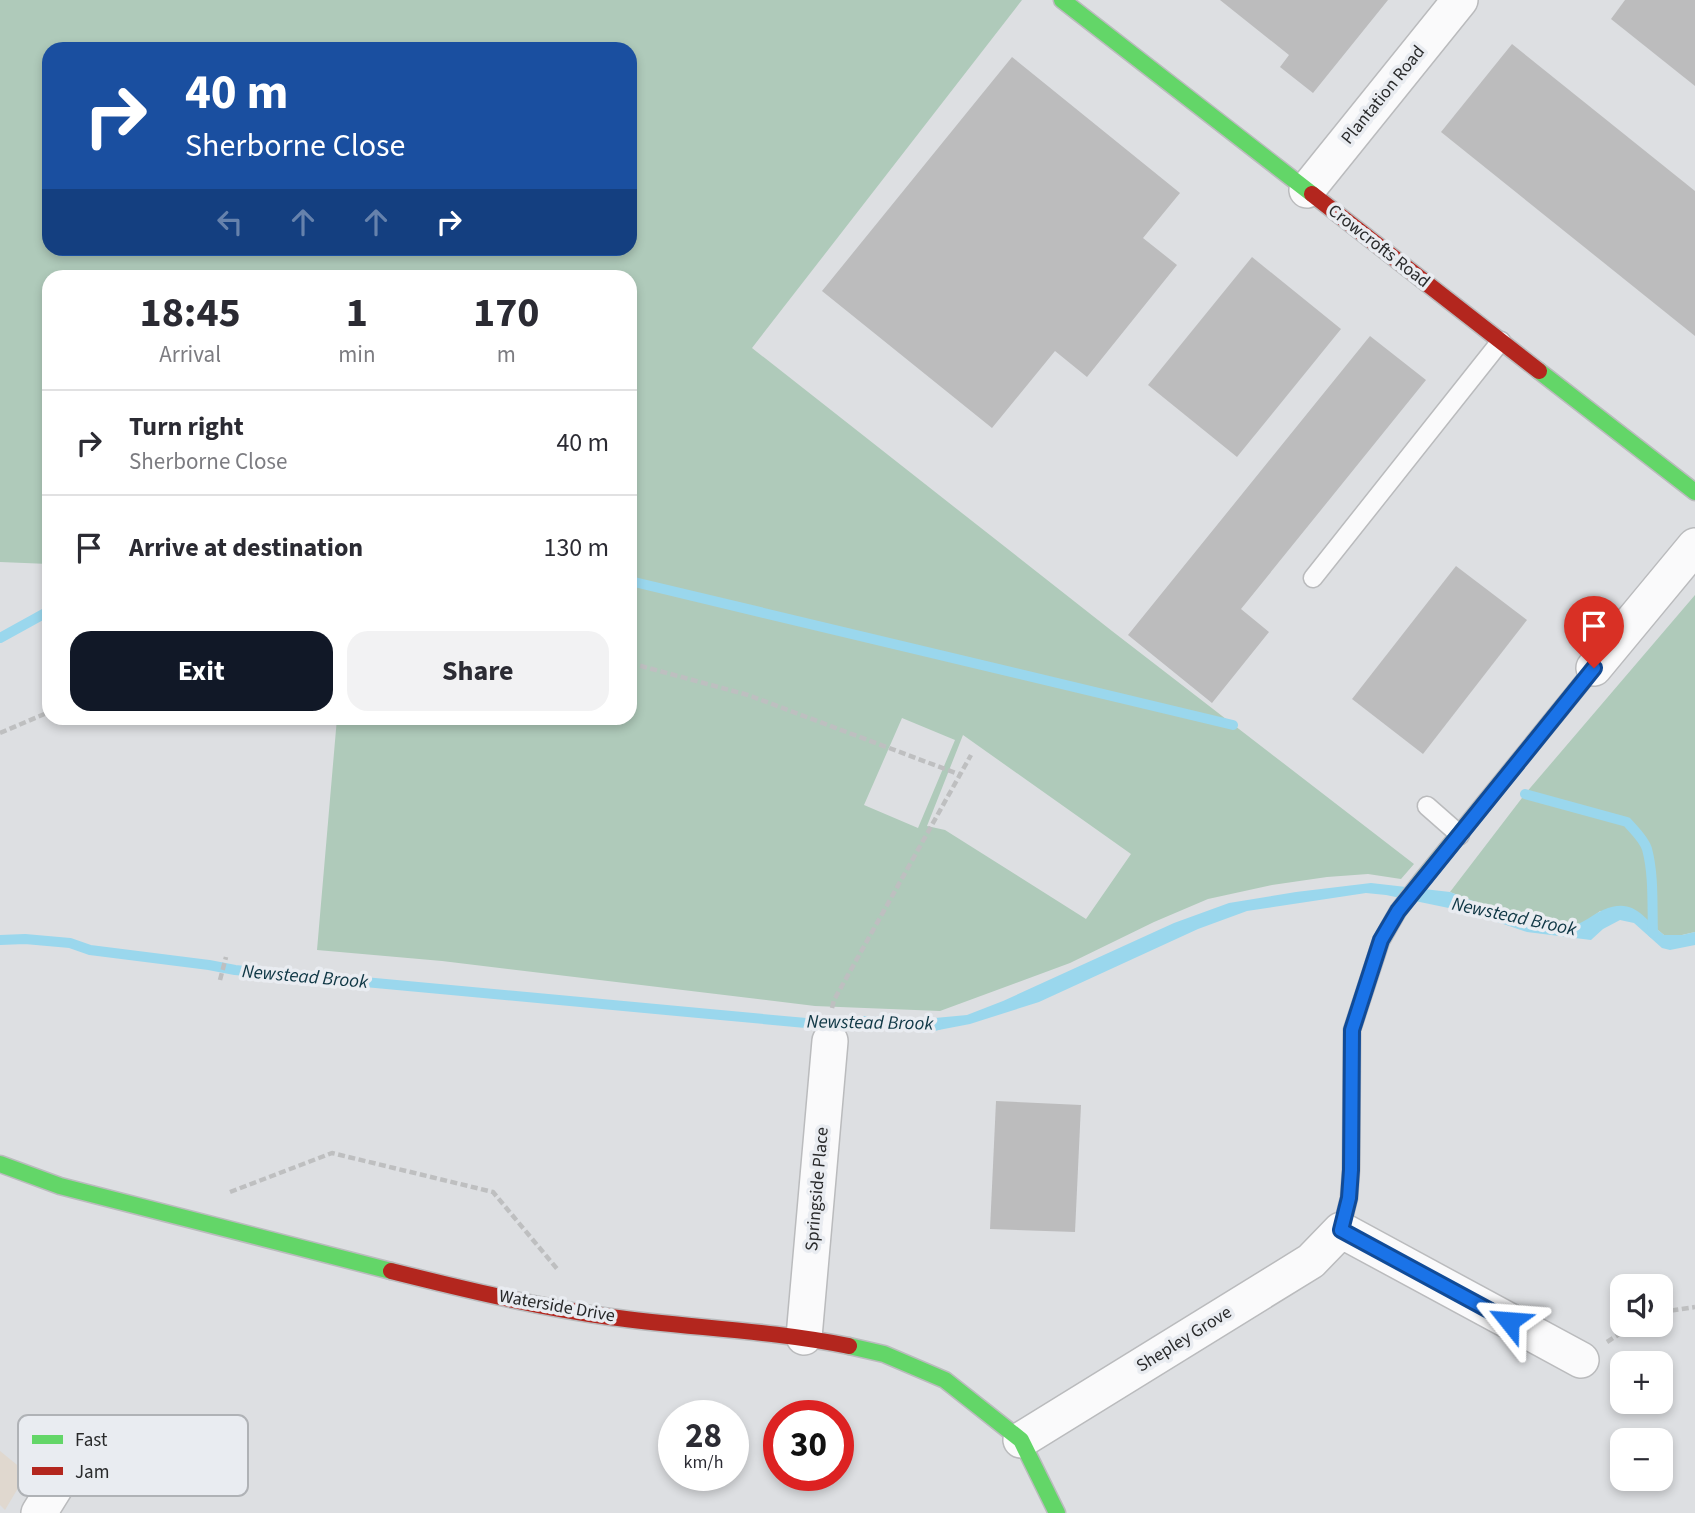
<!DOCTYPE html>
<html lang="en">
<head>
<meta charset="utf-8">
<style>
	:root { --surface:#fff; --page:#f2f2f3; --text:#2b2b33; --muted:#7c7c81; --line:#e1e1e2; --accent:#111827 }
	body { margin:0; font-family:"Source Sans 3",sans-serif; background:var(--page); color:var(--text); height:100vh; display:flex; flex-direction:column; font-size:26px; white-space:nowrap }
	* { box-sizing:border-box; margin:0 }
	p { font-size:23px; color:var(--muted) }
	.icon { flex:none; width:38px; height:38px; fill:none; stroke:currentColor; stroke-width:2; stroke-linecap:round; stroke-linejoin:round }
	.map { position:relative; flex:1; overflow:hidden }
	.panel { position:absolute; left:42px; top:270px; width:595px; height:455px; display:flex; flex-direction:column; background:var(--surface); border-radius:21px; box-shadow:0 4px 10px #0003 }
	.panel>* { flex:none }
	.top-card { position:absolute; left:42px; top:42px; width:595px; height:214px; border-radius:21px; box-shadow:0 4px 10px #0003; background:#1a4fa0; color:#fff; overflow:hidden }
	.controls { position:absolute; left:1610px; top:1274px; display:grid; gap:14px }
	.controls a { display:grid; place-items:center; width:63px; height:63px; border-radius:14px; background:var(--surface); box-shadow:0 4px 10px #0003; font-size:35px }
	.speed { position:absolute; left:658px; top:1400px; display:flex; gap:14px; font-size:35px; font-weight:700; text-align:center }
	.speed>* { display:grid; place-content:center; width:91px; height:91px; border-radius:50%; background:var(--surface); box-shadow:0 4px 10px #0003; line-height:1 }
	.speed small { font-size:18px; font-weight:400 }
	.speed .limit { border:10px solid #d22; background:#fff; color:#111 }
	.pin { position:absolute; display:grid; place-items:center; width:60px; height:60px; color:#fff; margin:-72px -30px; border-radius:50% 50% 50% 0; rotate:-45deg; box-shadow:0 0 7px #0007 }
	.pin .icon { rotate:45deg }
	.me { position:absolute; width:77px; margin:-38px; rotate:298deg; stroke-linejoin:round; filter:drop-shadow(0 0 5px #0008) }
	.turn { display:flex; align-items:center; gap:24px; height:147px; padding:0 28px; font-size:32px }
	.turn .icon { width:91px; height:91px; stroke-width:2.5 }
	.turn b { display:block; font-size:49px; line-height:60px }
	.lanes { display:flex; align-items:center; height:66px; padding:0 28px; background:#0003; justify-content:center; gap:35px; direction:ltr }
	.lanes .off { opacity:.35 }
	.eta { display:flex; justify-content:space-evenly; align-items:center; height:119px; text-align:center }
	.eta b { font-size:42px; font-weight:700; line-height:49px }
	.action { display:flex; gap:14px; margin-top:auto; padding:14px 28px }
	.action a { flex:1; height:80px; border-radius:21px; background:var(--accent); color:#fff; font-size:28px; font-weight:700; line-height:80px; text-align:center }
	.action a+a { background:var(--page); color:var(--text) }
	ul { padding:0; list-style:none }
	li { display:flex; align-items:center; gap:21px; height:105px; padding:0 28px; border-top:2px solid var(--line) }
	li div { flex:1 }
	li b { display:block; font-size:26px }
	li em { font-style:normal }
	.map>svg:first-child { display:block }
	.commercial { fill:#e0d8cf }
	.green { fill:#afcaba; fill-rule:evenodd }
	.water { fill:#9ad7ed }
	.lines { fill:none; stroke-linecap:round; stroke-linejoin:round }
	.stream { stroke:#9ad7ed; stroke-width:10 }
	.building { fill:#bcbcbd }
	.lane-casing { stroke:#babbbd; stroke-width:21 }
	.street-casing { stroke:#babbbd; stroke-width:38 }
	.fast-casing { stroke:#babbbd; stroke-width:19 }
	.jam-casing { stroke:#babbbd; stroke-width:19 }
	.path { stroke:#bebfc0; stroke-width:4.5; stroke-dasharray:7 3.5; stroke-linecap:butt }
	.lane { stroke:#fafafb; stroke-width:18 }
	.street { stroke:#fafafb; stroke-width:35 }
	.fast { stroke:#63d668; stroke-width:16 }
	.jam { stroke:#b3261e; stroke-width:16 }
	.route-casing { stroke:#114b97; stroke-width:18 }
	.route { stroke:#1a73e8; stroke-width:12 }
	.labels { text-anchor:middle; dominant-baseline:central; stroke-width:7; stroke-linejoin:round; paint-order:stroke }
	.street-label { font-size:18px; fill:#292a2b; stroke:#e9ecf1 }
	.water-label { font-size:19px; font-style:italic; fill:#0f3745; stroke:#e9ecf1 }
	.key { fill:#e9ecf1; stroke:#afb2b6; stroke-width:2 }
	.key-label { font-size:19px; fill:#292a2b }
</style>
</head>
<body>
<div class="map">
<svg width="1695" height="1513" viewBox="0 0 1695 1513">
	<rect width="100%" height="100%" fill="#dddfe2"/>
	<!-- commercial -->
	<polygon class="commercial" points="0,1451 27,1473 5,1510 0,1505"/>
	<!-- green -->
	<g class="green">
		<path d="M0,0H1022L752,348L1112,631L1414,864L1401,879L1368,874L1327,877L1272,885L1208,899L1154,922L1070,963L940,1011L815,1006L442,961L317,950L337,718H630V276H49V564L0,562ZM49,49H630V248H49ZM902,718L955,740L918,828L864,805ZM963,735L1131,854L1086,919L945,830L927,826Z"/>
		<polygon points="1695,595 1695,932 1682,935 1664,935 1653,926 1600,911 1586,922 1573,926 1486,906 1450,892 1525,794"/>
	</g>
	<!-- water -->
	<path class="water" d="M1371,883L1450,892L1486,906L1573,926C1585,922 1592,915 1603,910C1634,897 1642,917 1664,935H1682L1695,932V945L1670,950L1662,948L1634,923L1620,920L1603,929L1591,940L1527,932L1468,912L1386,895L1366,893L1247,911L1198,929L1039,1002L970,1024L923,1033L935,1018L967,1015L1003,1001L1174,923L1229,903L1296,892Z"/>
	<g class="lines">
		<!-- stream -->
		<g class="stream">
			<polyline points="630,581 1233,725"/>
			<polyline points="0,638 49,611"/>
			<path d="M1525,794L1627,822C1634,830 1644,839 1647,849C1654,875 1652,906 1653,933"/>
			<polyline points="0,940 25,939 70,943 90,950 209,965 235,970 806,1023 868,1021 924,1027 938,1025"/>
		</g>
	</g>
	<!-- building -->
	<g class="building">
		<polygon points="1220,0 1388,0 1313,93 1280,67 1289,55"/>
		<polygon points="1625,0 1695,0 1695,86 1611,19"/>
		<polygon points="1512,44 1695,191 1695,336 1441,132"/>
		<polygon points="1012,57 1180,193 1143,238 1177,265 1087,377 1055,351 992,428 822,291"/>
		<polygon points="1252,257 1341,329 1237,457 1148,385"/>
		<polygon points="1370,336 1426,380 1241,609 1269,632 1212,703 1128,635"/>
		<polygon points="1456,566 1527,620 1423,754 1352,699"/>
		<polygon points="996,1101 1081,1105 1075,1232 990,1229"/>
	</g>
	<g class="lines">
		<!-- lane casing -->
		<g class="lane-casing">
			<g id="lane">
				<polyline points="1313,578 1501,341"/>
				<polyline points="1427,806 1460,835"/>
			</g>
		</g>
		<!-- street casing -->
		<g class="street-casing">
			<g id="street">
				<polyline points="1307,190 1460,0"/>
				<polyline points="1594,668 1695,546"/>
				<polyline points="804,1337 830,1041"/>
				<polyline points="1021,1440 1311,1261 1341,1230 1581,1360"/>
				<polyline points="39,1513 62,1476"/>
			</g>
		</g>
		<!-- fast casing -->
		<g class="fast-casing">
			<g id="fast">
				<polyline points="1062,0 1312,194"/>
				<polyline points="1539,371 1695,492"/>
				<polyline points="0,1164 60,1186 391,1271"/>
				<polyline points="1341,1230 1349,1198 1351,1170 1352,1030 1381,941 1398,911 1421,881 1594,668"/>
				<polyline points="849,1346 884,1354 945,1380 1021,1440 1057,1513"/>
			</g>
		</g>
		<!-- jam casing -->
		<g class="jam-casing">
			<g id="jam">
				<polyline points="1312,194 1539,371"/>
				<path d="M391,1271C463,1289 537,1307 610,1317C690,1328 770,1330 849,1346"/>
			</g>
		</g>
		<!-- path -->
		<g class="path">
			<polyline points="630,663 748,695 961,775"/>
			<polyline points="0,733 49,712"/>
			<polyline points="220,980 226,957"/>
			<polyline points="832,1008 834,1000 971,755"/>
			<polyline points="230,1192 332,1153 493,1192 558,1270"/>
			<polyline points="1661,1312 1695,1307"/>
			<polyline points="1607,1342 1633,1325"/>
		</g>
		<!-- lane -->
		<use href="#lane" class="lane"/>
		<!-- street -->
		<use href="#street" class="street"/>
		<!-- fast -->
		<use href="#fast" class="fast"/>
		<!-- jam -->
		<use href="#jam" class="jam"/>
	</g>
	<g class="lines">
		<!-- route casing -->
		<g class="route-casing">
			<polyline id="route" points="1509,1321 1341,1230 1349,1198 1351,1170 1352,1030 1381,940 1398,911 1594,668"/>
		</g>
		<!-- route -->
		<use href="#route" class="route"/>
	</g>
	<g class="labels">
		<!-- street labels -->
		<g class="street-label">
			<text transform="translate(1383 95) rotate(-51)">Plantation Road</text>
			<text transform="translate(1379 246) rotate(38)">Crowcrofts Road</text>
			<text transform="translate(817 1189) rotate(-85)">Springside Place</text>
			<text transform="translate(557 1306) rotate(10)">Waterside Drive</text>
			<text transform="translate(1184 1339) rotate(-32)">Shepley Grove</text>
		</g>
		<!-- water labels -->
		<g class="water-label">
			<text transform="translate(1514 917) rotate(12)">Newstead Brook</text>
			<text transform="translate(305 977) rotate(5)">Newstead Brook</text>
			<text transform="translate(870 1023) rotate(1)">Newstead Brook</text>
		</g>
	</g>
	<!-- legend -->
	<rect x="18" y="1415" width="230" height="81" rx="10" class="key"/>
	<rect x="32" y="1435" width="31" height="9" fill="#63d668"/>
	<rect x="32" y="1467" width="31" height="8" fill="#b3261e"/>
	<g class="key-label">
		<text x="75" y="1446">Fast</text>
		<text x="75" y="1478">Jam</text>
	</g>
</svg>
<div class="controls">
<a><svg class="icon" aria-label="sound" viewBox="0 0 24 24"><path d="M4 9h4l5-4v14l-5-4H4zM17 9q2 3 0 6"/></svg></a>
<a>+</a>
<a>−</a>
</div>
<div class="speed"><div>28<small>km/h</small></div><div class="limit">30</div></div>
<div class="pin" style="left:1594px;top:668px;background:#d93025"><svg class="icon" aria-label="arrive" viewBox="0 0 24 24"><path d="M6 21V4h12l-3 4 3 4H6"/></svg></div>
<svg class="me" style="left:1509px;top:1321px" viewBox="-20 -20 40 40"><path d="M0-17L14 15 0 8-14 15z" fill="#1a73e8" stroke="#fff" stroke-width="4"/></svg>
<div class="top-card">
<div class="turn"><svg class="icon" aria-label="right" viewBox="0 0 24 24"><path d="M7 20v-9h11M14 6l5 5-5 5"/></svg><div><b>40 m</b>Sherborne Close</div></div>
<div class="lanes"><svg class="icon off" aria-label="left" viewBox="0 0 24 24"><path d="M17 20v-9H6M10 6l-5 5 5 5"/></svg><svg class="icon off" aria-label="ahead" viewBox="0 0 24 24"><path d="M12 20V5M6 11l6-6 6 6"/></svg><svg class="icon off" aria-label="ahead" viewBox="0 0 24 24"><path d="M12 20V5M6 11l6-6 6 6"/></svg><svg class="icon" aria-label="right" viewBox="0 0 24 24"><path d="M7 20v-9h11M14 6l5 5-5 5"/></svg></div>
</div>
<section class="panel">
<div class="eta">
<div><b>18:45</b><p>Arrival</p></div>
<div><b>1</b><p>min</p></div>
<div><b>170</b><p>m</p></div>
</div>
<ul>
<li><svg class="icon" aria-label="right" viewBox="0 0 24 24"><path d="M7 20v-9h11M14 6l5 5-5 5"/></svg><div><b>Turn right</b><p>Sherborne Close</p></div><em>40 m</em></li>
<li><svg class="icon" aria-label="arrive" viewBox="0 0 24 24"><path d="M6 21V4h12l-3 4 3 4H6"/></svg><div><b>Arrive at destination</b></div><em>130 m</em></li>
</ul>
<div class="action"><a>Exit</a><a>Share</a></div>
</section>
</div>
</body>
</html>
